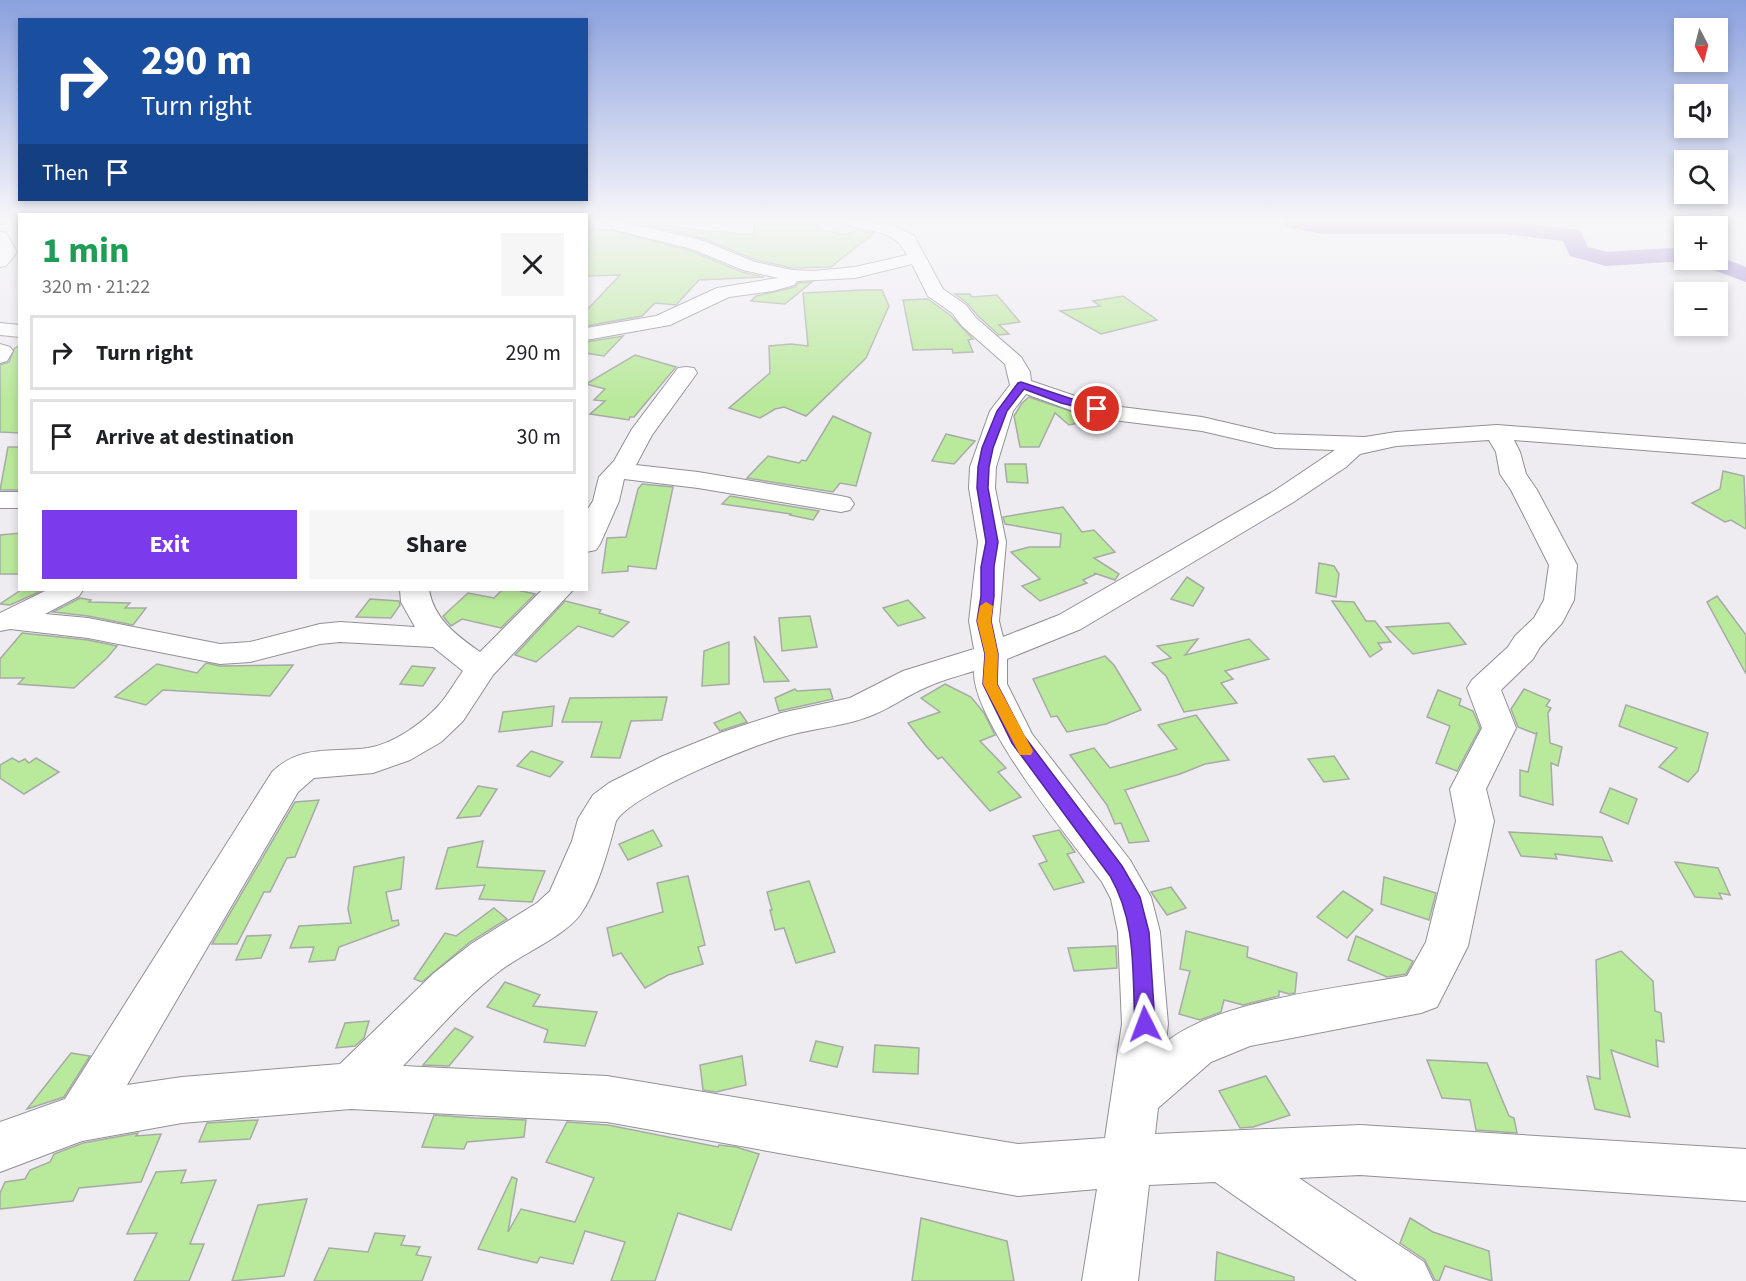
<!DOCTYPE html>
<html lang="en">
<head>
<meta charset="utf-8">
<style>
	:root { --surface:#fff; --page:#f6f6f6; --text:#202124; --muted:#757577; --line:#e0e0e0; --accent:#7c3aed }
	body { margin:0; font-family:"Source Sans 3",sans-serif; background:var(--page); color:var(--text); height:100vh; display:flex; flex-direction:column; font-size:22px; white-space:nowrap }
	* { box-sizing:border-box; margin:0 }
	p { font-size:20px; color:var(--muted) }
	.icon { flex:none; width:33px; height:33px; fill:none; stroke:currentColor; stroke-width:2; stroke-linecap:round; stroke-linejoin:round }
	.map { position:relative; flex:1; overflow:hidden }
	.panel { position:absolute; left:18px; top:213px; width:570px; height:378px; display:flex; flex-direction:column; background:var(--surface); border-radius:0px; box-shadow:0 3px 9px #0003 }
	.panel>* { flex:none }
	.hud { position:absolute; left:18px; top:18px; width:570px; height:183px; border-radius:0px; box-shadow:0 3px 9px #0003; background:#1a4fa0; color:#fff; overflow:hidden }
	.needle { width:39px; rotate:173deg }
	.buttons { position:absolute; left:1674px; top:18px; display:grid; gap:12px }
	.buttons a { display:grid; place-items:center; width:54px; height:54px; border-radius:0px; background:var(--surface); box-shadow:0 3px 9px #0003; font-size:30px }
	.pin { position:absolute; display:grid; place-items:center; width:51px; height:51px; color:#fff; margin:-26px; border:3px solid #fff; border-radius:50%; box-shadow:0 2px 6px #0007 }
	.me { position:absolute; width:66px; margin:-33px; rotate:357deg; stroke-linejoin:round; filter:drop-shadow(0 0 4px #0008) }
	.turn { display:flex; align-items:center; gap:21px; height:126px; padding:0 24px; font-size:27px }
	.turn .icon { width:78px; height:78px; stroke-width:2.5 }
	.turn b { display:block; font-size:42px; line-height:51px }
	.then { display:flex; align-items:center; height:57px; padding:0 24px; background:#0003; gap:12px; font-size:22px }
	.round { display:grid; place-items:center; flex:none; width:63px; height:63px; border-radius:0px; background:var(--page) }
	.headline { display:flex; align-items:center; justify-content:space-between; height:102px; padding:0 24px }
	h1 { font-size:36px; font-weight:700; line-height:45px; color:#1e9e55 }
	.action { display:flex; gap:12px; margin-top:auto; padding:12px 24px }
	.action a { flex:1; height:69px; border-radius:0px; background:var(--accent); color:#fff; font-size:24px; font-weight:700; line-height:69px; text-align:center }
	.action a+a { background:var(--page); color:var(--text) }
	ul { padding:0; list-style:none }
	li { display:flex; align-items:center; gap:18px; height:75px; margin:0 12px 9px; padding:0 12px; border:3px solid var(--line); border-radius:0px }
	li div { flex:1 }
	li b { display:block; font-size:22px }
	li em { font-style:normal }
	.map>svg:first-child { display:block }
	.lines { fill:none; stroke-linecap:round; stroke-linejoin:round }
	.river { fill:#9d82d0; fill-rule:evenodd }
	.building { fill:#b9e99a; stroke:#a7aaa6; stroke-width:1.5 }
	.minor-casing { stroke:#919094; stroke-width:2 }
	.minor { fill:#fff; fill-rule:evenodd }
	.route { fill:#7c3aed; stroke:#51269a; stroke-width:1.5 }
	.slow { fill:#f59e0b }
</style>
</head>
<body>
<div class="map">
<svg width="1746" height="1281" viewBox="0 0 1746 1281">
	<rect width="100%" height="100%" fill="#eeecf1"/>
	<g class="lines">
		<!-- river -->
		<g class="river">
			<polygon points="1283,222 1515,222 1580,230 1588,247 1607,252 1670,248 1684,250 1684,260 1694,260 1684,264 1670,262 1606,266 1570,256 1563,241 1506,234 1324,234 1286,227"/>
			<polygon points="1718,256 1746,267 1746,282 1700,265 1696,260 1718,260"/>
		</g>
	</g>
	<!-- building -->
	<g class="building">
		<polygon points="640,222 697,230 754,235 754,222 817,222 817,228 844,235 858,230 874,233 831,267 792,268 756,260 705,239 636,223"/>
		<polygon points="586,229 612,230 691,251 742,272 764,277 699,280 676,305 655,303 642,316 586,326 586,311 620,275 586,276"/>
		<polygon points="812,282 785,304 751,301 756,296 795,287 798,283"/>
		<polygon points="861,290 882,290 889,306 866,358 806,416 784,407 775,409 760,418 729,408 770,373 769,346 791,344 808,346 803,293"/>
		<polygon points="955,294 970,294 972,297 997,295 1020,322 999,325 1009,334 999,335 978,316 967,303"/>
		<polygon points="1123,296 1157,320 1101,334 1060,311 1100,306 1093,301"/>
		<polygon points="928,299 950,315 973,339 968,340 973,352 953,353 952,349 913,350 903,300"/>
		<polygon points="623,336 604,356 586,353 586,342"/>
		<polygon points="20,345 20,433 0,432 0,365 9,362 14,349"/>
		<polygon points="635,355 676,367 634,417 630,417 629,420 590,414 605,401 594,400 605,389 586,384"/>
		<polygon points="1029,397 1088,417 1092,420 1069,425 1055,413 1039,447 1020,447 1014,416 1022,403"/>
		<polygon points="833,416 871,433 856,486 840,483 833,492 747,478 768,456 799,463 802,460 806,461"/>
		<polygon points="946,434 975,441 954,464 932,461"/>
		<polygon points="8,447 20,447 20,490 0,490"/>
		<polygon points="1005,464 1026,464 1028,483 1007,482"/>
		<polygon points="1723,471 1744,476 1746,529 1731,520 1725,522 1692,503 1720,489"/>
		<polygon points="642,484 673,487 656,569 628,566 628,571 602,573 607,538 626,537 638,489"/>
		<polygon points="730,496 819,511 813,520 790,515 791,514 722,504"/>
		<polygon points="1063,507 1082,532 1094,530 1115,552 1094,558 1119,574 1115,580 1094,573 1096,574 1083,580 1087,583 1040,601 1022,586 1040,579 1011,552 1029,547 1060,547 1061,534 1005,524 1003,517"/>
		<polygon points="20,533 20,574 0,574 0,535"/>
		<polygon points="1319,563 1334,566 1339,574 1336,597 1316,593"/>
		<polygon points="1187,577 1204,588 1193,606 1171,599"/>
		<polygon points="21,590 41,591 10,605 0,604"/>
		<polygon points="502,590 517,590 535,594 501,628 462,619 451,626 443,616 468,593 494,598"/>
		<polygon points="1717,596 1746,635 1746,674 1707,602"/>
		<polygon points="80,598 91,600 89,602 130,603 125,608 146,608 133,625 88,616 53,612"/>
		<polygon points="370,599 399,601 400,605 391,618 356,617"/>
		<polygon points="908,600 925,618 898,626 883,608"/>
		<polygon points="565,601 601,610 599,613 629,622 613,637 578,626 536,662 515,655"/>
		<polygon points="1332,601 1354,602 1366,621 1375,621 1391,642 1378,643 1382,649 1370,657"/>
		<polygon points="810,616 817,647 782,651 779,618"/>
		<polygon points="1449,623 1466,644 1413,654 1386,627"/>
		<polygon points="22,633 88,640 117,646 107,658 74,688 18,684 24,678 0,678 0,659"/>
		<polygon points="754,636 789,681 764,682"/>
		<polygon points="1198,639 1185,655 1249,639 1269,659 1225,671 1233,679 1221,683 1237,703 1184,712 1166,676 1152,663 1171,658 1157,646"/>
		<polygon points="729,642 729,684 702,686 704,651"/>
		<polygon points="1105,656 1114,665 1141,710 1106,724 1067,732 1057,716 1051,717 1033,679"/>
		<polygon points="206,663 220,666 293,665 270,696 163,690 146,705 115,697 157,664 197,673"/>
		<polygon points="412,666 435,668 423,686 400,684"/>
		<polygon points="945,684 971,697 984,713 995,735 980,741 1006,768 998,772 1021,797 990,811 942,757 938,759 926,746 908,723 940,712 921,698"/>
		<polygon points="795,689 797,691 830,689 833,699 779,711 775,698"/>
		<polygon points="1524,689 1550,700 1546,706 1551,708 1548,713 1550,743 1562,747 1558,766 1551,763 1553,805 1520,796 1520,770 1528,772 1537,732 1536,734 1518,727 1511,709"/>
		<polygon points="1438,690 1461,699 1459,705 1473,711 1480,728 1457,771 1436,763 1450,726 1427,717"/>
		<polygon points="667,697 662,720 631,721 620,758 591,757 602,722 562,722 570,698"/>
		<polygon points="1626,705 1708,733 1698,771 1688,782 1659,767 1677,748 1619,726"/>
		<polygon points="554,706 552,726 499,732 503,712"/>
		<polygon points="740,712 747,722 720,731 714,723"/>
		<polygon points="1196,715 1229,760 1205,764 1180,774 1125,790 1149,841 1129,843 1121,823 1115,824 1107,805 1070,755 1094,748 1110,768 1177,749 1158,725"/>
		<polygon points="531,751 563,762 550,777 517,766"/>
		<polygon points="1334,756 1349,779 1324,782 1308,759"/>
		<polygon points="12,758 19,762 25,759 29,763 36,758 59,772 24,794 0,778 0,765"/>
		<polygon points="478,786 497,789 480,816 457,818"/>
		<polygon points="1610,788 1637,799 1628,824 1600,812"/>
		<polygon points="319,800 295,857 287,858 270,892 264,892 237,944 212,944 295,802"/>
		<polygon points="653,830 662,846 628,860 619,844"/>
		<polygon points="1059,830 1075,852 1067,854 1084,882 1054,890 1039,864 1047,861 1033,836"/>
		<polygon points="1509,832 1602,837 1612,861 1555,854 1557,859 1521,856"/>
		<polygon points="483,841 477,867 545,871 532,902 479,899 485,885 436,889 448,848"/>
		<polygon points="404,857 401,889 386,892 392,921 398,920 399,925 339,947 335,960 309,962 314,947 290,948 299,926 351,923 348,909 354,867"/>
		<polygon points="1675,862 1718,868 1730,895 1719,893 1722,899 1695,897"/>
		<polygon points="688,876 705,945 698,947 703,964 668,975 645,988 621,953 613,956 607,928 663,912 657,883"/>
		<polygon points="1384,877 1436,893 1429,920 1381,904"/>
		<polygon points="809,881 835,952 796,963 784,928 775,930 770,910 772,910 767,892"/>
		<polygon points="1171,887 1186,908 1167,915 1151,892"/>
		<polygon points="1343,891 1373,910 1347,938 1317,917"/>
		<polygon points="494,908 507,919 470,942 422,982 414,979 445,933 456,936"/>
		<polygon points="1186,931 1248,947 1247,957 1297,973 1295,993 1289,994 1279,991 1279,996 1243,1005 1224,1000 1221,1012 1200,1020 1179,1014 1190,971 1180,969"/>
		<polygon points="271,935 261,958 236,960 247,936"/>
		<polygon points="1356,936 1413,961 1406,974 1387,977 1348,960"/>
		<polygon points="1116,946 1117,968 1074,971 1068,948"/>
		<polygon points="1621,951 1653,981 1655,1011 1661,1013 1664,1042 1656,1040 1658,1067 1611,1050 1630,1117 1595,1109 1587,1076 1600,1079 1596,960"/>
		<polygon points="505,982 540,995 533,1006 597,1012 585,1046 544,1042 548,1030 487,1007"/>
		<polygon points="369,1021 364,1038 355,1046 336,1048 345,1023"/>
		<polygon points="455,1028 473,1037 449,1066 423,1065"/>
		<polygon points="816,1041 843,1047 837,1067 810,1061"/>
		<polygon points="875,1045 919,1048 918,1074 873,1072"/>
		<polygon points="71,1053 90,1056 64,1097 27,1109"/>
		<polygon points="742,1056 746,1085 716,1092 703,1090 700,1065"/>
		<polygon points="1427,1060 1487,1063 1509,1116 1514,1118 1517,1133 1476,1130 1470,1100 1442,1098"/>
		<polygon points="1266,1076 1290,1115 1253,1127 1240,1128 1219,1091"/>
		<polygon points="434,1115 475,1118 526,1120 524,1137 467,1142 464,1149 422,1147"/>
		<polygon points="258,1120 250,1139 199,1142 207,1123"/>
		<polygon points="567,1122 608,1125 718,1147 719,1145 736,1147 759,1154 731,1230 678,1213 655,1281 611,1281 625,1242 585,1231 573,1264 540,1257 537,1263 478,1249 512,1177 517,1179 508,1232 521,1209 575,1222 594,1178 546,1162"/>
		<polygon points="138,1133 136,1136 161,1134 141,1182 79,1188 73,1201 0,1209 0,1193 5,1182 25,1179 30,1170 50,1162 54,1154 83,1143"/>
		<polygon points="186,1170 181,1183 216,1180 190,1244 204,1244 189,1281 134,1281 157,1233 127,1234 156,1172"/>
		<polygon points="307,1199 284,1276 232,1281 258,1205"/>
		<polygon points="921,1218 1007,1241 1014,1281 912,1281"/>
		<polygon points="1410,1218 1433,1232 1489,1251 1492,1281 1445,1266 1439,1281 1435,1280 1425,1260 1400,1243"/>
		<polygon points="375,1233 405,1236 401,1245 420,1247 416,1255 431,1257 422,1281 314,1281 329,1248 368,1252"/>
		<polygon points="1217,1252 1294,1277 1294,1281 1215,1281"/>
	</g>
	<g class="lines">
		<!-- minor casing -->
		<g class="minor-casing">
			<g id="minor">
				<path d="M607,222H624L704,241L755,262L792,270L813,271L855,267L907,255C894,229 872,232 846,225L844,222H873L895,226L914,236L943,289L966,305L976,318L1021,357L1030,372L1031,381L1087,400L1113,406L1202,417L1275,434L1365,437L1396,432L1497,425L1746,444V458L1514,440L1520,452L1526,474L1537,490L1577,565L1574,600L1562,623L1540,647L1533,659L1501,690L1516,728L1486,789L1494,821L1468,946L1437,1007L1421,1013L1250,1046L1211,1062L1158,1108L1155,1134L1360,1125L1746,1149V1201L1360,1175L1299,1178L1424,1262L1433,1281H1357L1215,1182L1149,1185L1138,1281H1082L1097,1189L1018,1196L607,1122L351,1109L182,1123L82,1141L0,1172V1122L65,1099L272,772C301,744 331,753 368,748C393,744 423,723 439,705C448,695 455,682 463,671L433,647L340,642L320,644L250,662L220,664L88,638L10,629L0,631V613L47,590H83L79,596L45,614L88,618L220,644L250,642L320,624L340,622L415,627L401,602L400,590H429C434,619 456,635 480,652L542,590H573L493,675L463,721L441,742L410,760L373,773L314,778L298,792L127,1085L182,1077L340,1064L434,973L471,944L537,903L550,891L572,841L578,819L593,795L609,783L663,756L720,733L781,713L850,698L903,671L974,649L969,621L978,542L969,488L970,467L990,411L1010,385L1005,364L962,326L952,313L928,296L912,264L855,278L797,281L794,285L773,291L729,297L670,325L586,340V328L656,316L717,288L778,278L743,270L692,249L615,230ZM1026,394L1073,411L1113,420L1202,431L1275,448L1335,450L1274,491L1059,615L1003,637L999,621L1006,542L995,488L996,467L1013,411ZM1489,440L1496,452L1500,474L1511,490L1549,565L1544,600L1534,618L1515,636L1508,647L1472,680L1467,688L1482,728L1450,789L1456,821L1426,942L1407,976C1339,988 1219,1000 1166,1042L1168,1024L1160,932L1151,897L1130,860L1032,734L1007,684V659L1081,629L1292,503L1346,467L1360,454L1396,446ZM974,671C972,721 1070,839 1102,882L1111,899L1118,932L1122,1024L1105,1138L1018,1144L607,1076L403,1066C435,1033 465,997 501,970C524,953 563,937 580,915C598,889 608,851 616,821C633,793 755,744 790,735C816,728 845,726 870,716C890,709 907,695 927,687C942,680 958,676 974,671Z"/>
				<polygon points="0,232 6,233 17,252 6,266 0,267"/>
				<polygon points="0,323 20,325 20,337 0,335"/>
				<polygon points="0,344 10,347 13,351 7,361 0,363"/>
				<polygon points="686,367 694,368 697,373 652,435 636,465 698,472 841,496 850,498 854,504 850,510 841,512 698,488 624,479 619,501 600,544 596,550 586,552 586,512 593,501 599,477 614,461 632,429 678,368"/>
				<rect x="0" y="492" width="20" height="16"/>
			</g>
		</g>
		<!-- minor -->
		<use href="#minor" class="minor"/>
	</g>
	<!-- sky -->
	<linearGradient id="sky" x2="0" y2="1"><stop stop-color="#8aa0de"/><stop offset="0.55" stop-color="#f7f6f9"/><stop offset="1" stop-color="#f7f6f9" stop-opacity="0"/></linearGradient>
	<rect width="1746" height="401" fill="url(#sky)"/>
	<!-- route -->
	<path class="route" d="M1021,382L1102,409L1097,412L1061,403L1024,389L1007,411L993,448L989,467L988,488L998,542L994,567V596L991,621L998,654L997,684L1024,736L1122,866L1140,897L1149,932L1155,1024L1152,1030L1145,1033L1138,1030L1135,1024C1132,971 1137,923 1110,876L1012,743L983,684L985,654L977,621L981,596V567L986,542L977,488L978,467L982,448L997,411L1018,383Z"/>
	<!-- slow -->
	<polygon class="slow" points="986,602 993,606 991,621 998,654 997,684 1033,751 1031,755 1020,755 983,684 985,654 977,621 980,606"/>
</svg>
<div class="buttons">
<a><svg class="needle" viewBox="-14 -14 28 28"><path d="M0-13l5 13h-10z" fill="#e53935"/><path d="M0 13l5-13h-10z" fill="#757577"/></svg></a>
<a><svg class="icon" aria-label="sound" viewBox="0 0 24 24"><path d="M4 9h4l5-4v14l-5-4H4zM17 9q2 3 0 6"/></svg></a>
<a><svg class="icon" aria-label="search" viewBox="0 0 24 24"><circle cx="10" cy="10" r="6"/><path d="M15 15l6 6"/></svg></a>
<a>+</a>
<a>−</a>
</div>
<div class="pin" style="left:1097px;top:409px;background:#d93025"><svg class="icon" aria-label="arrive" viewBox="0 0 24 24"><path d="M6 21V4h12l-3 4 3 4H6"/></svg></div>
<svg class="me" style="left:1145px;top:1024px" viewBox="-20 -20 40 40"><path d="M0-17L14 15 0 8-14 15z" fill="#7c3aed" stroke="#fff" stroke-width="4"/></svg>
<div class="hud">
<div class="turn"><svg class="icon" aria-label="right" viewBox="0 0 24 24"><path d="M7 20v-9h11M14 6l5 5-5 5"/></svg><div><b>290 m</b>Turn right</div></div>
<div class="then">Then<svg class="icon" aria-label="arrive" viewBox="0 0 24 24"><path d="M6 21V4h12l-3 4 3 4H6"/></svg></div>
</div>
<section class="panel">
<div class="headline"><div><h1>1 min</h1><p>320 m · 21:22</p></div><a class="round"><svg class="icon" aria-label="close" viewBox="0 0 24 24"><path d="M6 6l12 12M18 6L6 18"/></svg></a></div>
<ul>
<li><svg class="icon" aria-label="right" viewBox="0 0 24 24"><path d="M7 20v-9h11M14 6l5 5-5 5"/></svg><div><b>Turn right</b></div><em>290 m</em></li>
<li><svg class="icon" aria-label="arrive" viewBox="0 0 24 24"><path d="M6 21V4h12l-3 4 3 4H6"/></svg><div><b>Arrive at destination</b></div><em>30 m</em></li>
</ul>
<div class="action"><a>Exit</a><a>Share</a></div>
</section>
</div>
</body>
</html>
